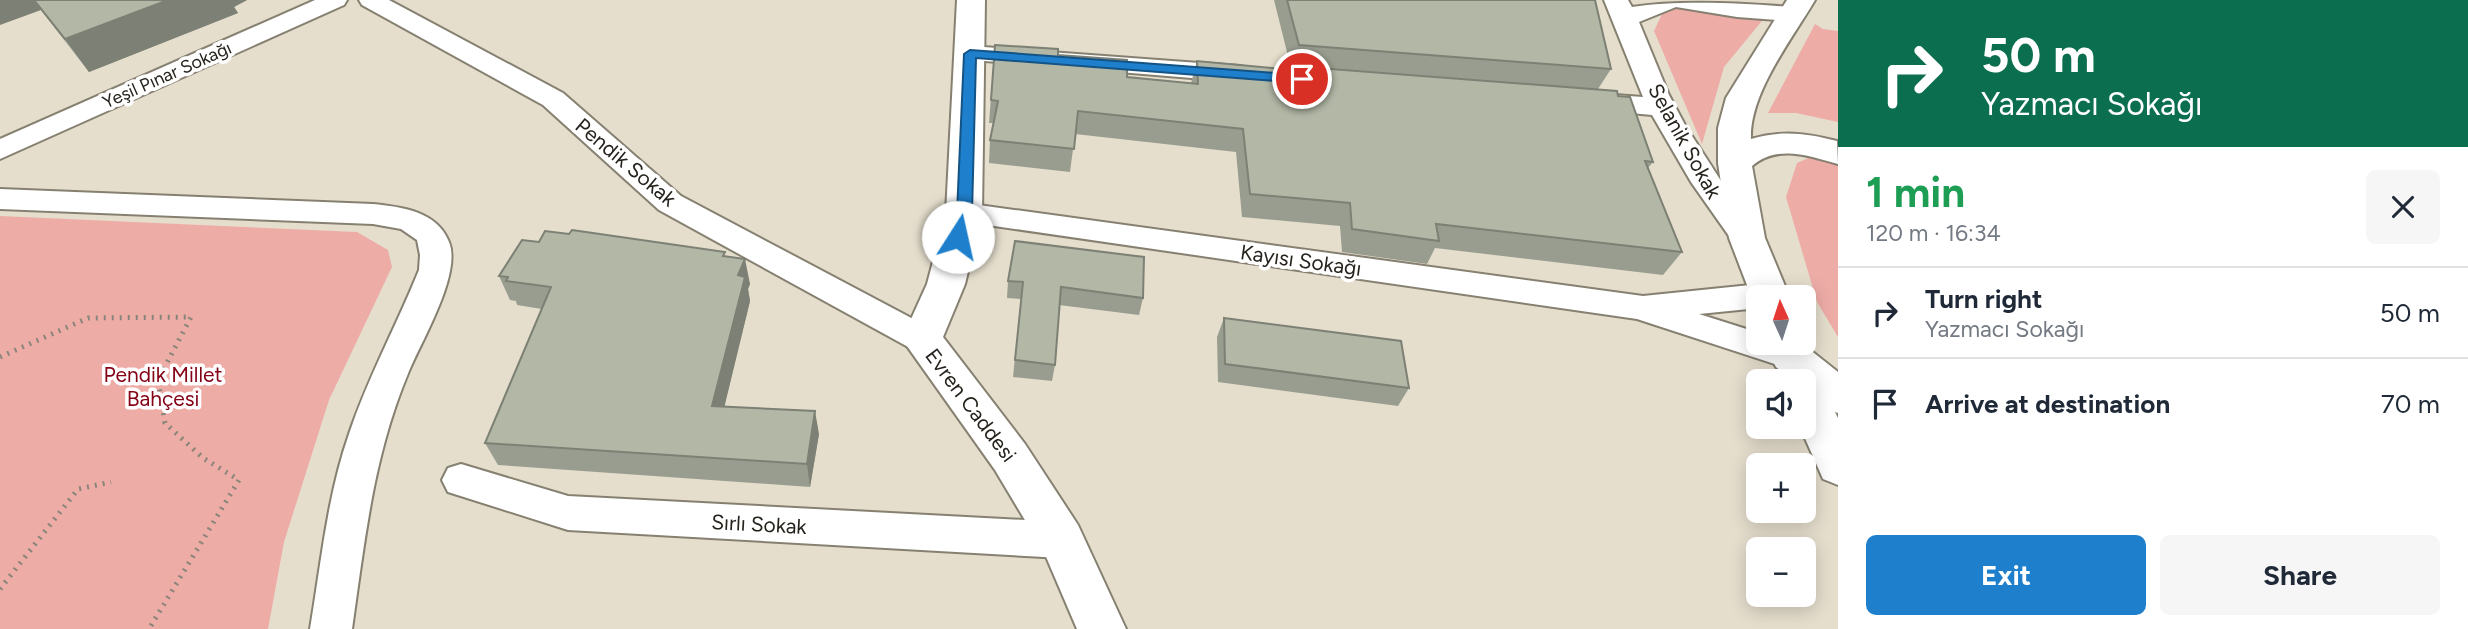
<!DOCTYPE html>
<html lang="en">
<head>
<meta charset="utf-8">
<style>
	:root { --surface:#fff; --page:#f6f6f7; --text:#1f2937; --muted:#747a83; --line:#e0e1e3; --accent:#1e80cc }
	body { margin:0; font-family:Figtree,sans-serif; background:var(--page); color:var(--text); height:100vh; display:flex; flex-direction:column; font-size:26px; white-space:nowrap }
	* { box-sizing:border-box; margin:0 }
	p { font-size:23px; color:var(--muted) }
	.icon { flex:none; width:38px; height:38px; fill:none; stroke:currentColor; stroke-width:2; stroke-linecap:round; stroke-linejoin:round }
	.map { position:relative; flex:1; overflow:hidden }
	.details { display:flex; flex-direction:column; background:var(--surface); width:630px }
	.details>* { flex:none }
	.banner { background:#0b6e4f; color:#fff; overflow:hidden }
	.needle { width:46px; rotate:357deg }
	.buttons { position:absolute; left:1746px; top:285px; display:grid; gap:14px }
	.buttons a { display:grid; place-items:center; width:70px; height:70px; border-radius:10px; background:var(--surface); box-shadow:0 4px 18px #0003; font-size:35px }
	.pin { position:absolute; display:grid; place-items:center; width:60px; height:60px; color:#fff; margin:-30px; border:4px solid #fff; border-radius:50%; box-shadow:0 2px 7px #0007 }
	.me { position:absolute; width:77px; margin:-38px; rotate:10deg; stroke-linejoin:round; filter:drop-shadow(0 0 5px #0008) }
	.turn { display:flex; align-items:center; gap:24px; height:147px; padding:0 28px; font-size:32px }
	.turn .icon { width:91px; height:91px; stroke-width:2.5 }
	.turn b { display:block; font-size:49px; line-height:60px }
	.round { display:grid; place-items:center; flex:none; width:74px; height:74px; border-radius:10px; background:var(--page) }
	.head { display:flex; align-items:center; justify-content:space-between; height:119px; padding:0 28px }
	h1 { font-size:42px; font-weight:700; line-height:52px; color:#1e9e55 }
	.primary-button { display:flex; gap:14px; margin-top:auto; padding:14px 28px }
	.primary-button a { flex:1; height:80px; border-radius:10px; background:var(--accent); color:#fff; font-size:28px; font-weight:700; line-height:80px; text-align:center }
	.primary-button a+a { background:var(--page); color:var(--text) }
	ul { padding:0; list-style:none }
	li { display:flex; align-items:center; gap:21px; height:91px; padding:0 28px; border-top:2px solid var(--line) }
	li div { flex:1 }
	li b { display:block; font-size:26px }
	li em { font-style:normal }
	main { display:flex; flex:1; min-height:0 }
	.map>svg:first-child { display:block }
	.green { fill:#eeaca7 }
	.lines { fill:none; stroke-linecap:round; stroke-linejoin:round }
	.minor-casing { stroke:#868071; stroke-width:4 }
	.tertiary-casing { stroke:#868071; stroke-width:4 }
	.primary-casing { stroke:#868071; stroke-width:4 }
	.path { stroke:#8a8579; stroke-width:5; stroke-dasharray:2 6; stroke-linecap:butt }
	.minor { fill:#fff; fill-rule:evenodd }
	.tertiary { fill:#fff; fill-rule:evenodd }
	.primary { fill:#fff; fill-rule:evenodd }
	.wall { fill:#999d8f }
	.shaded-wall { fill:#7d8074 }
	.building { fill:#b2b7a6; stroke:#7d8074; stroke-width:2 }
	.route { fill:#1e80cc; stroke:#145385; stroke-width:2 }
	.labels { text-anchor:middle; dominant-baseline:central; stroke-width:7; stroke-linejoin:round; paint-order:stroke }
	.far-street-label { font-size:18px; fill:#26231d; stroke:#fff }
	.street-label { font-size:21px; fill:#26231d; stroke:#fff }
	.park-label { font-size:21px; fill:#840015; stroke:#fff }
</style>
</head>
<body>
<main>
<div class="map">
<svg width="1838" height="629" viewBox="0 0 1838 629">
	<rect width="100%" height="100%" fill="#e5decd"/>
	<!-- green -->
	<g class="green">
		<polygon points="1676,8 1766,16 1724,67 1702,144 1654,31 1662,14"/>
		<polygon points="1815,24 1823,29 1838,31 1838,122 1796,113 1768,113"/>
		<polygon points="1813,156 1838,161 1838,337 1817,302 1786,197 1797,163"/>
		<polygon points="0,216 357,232 388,250 392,267 329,400 284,542 268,629 0,629"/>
	</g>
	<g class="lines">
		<!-- minor casing -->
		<g class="minor-casing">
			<g id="minor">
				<polygon points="315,0 347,0 344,5 0,159 0,139"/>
				<polygon points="359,0 389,0 563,93 681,196 934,330 939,339 934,348 922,352 910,348 659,210 543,105 362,5"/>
				<path d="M1604,0H1628L1632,7C1676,0 1743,3 1791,7L1800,9L1803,14L1800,19L1791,21L1737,17L1676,7L1639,22L1669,95L1685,125L1723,184L1758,230L1763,238L1758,246L1747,249L1736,246L1691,182L1652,115L1587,109L1577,107L1573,101L1577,95L1587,93L1643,97Z"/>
				<polygon points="970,46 1240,66 1249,68 1253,74 1249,80 1240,82 961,59 957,54 961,49"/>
				<path d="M0,189L373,204C402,207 437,211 449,242C462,273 422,340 409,371C373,456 365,539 352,629H310C321,564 327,497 349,434C368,377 397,325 419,270L420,255L417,240L401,229L373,224L0,209Z"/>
				<polygon points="964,203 1643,296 1770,283 1782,286 1785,298 1759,298 1759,308 1699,314 1759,333 1759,343 1791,343 1802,346 1807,356 1802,366 1790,369 1637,319 953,220 949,213 953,206"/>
				<polygon points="461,464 568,496 1062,522 1076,527 1082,540 1076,553 1062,558 568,530 448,492 442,480 448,468"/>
			</g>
		</g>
		<!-- tertiary casing -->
		<g class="tertiary-casing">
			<polygon id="tertiary" points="957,0 985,0 982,213 965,284 943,337 1025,444 1078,525 1126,629 1077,629 1044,552 995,470 902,339 927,284 946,213"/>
		</g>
		<!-- primary casing -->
		<g class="primary-casing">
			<g id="primary">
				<path d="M1787,0H1815C1792,39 1749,94 1751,139C1781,130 1806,133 1837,141L1838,164C1809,156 1778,144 1752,166L1765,238L1790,298H1759V308L1752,298L1729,238L1718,163V128L1726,98Z"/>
				<polygon points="1782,343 1804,345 1838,372 1838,413 1835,412 1838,418 1838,485 1823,479 1800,427 1804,427 1804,382 1787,382 1789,378 1776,367 1770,356 1776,345"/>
			</g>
		</g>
		<!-- path -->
		<g class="path">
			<polyline points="0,357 88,318 191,317 158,380 165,423 203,458 239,480 149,629"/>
			<polyline points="0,589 78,489 111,482"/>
		</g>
		<!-- minor -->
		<use href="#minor" class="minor"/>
		<!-- tertiary -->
		<use href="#tertiary" class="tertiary"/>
		<!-- primary -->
		<use href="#primary" class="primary"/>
	</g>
	<!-- wall -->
	<g class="wall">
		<polygon points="0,0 247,0 234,7 238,13 89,72 41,10"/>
		<polygon points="1274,0 1595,0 1611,69 1598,89 1618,96 1653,162 1648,168 1682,252 1663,275 1435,248 1427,264 1342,252 1340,226 1242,217 1236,152 1075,134 1070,172 989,163 990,140 994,123 989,123 995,45 1058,55 1127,77 1191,83 1197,61 1304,71 1304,69 1291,68"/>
		<polygon points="569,234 726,257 750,284 748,289 750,301 724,407 819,434 810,487 498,465 485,443 542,309 517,305 516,301 510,300 499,276 539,242"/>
		<polygon points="1008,281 1143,298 1139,315 1059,305 1055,365 1052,381 1013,377 1021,299 1007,298"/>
		<polygon points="1224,318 1409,388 1398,406 1218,382 1217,337"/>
	</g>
	<!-- shaded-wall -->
	<g class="shaded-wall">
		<polygon points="0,0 33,0 41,10 0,25"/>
		<polygon points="168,0 247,0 234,7 238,13 89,72 65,39"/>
		<polygon points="745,259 750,284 748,289 750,301 719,429 712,406 738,275"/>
		<polygon points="815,411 819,434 810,487 807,464"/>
	</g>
	<!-- building -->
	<g class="building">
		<polygon points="34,0 168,0 65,39"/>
		<polygon points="1287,0 1595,0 1611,69 1299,45"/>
		<polygon points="995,45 1058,49 1058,55 1127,60 1127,77 1198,84 1197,61 1306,71 1305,67 1617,91 1618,96 1630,97 1653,162 1645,161 1682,252 1436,224 1439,241 1352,229 1350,203 1250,194 1243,129 1078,111 1074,149 990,140 998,101 991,100"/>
		<polygon points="572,230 725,252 723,256 745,259 738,275 745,277 712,406 815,411 807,464 485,443 551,287 506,281 508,277 499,276 522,240 539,242 545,231 569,234"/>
		<polygon points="1015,241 1144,257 1143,298 1061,287 1055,365 1015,360 1023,282 1008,281"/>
		<polygon points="1224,318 1401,341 1409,388 1225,364"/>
	</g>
	<!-- route -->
	<polygon class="route" points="970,50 1302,75 1308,79 1302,83 976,58 972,213 966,237 958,242 951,237 957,213 964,54"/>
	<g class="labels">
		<!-- far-street labels -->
		<g class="far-street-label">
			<text transform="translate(167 75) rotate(-24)">Yeşil Pınar Sokağı</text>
		</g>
		<!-- street labels -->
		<g class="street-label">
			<text transform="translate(1685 141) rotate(61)">Selanik Sokak</text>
			<text transform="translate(626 162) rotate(40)">Pendik Sokak</text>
			<text transform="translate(1301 260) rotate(8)">Kayısı Sokağı</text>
			<text transform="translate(971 405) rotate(53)">Evren Caddesi</text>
			<text transform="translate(759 524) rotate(3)">Sırlı Sokak</text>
		</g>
		<!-- park labels -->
		<g class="park-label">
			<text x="163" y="374">Pendik Millet<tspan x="163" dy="24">Bahçesi</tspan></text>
		</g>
	</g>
</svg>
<div class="buttons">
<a><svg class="needle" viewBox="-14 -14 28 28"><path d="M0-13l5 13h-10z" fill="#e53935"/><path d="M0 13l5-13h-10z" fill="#747a83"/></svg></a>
<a><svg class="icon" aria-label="sound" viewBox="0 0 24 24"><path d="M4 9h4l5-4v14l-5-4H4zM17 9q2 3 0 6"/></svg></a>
<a>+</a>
<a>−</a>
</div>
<div class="pin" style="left:1302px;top:79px;background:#d93025"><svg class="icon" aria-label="arrive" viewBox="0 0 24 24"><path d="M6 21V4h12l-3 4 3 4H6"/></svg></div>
<svg class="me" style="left:958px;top:237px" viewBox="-20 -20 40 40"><circle r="19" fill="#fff"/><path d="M0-13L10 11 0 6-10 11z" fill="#1e80cc"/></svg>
</div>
<section class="details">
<div class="banner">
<div class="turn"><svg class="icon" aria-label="right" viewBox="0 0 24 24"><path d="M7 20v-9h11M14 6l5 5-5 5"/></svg><div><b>50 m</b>Yazmacı Sokağı</div></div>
</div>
<div class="head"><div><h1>1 min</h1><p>120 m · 16:34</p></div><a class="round"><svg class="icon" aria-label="close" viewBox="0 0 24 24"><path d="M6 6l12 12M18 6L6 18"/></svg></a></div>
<ul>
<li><svg class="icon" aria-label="right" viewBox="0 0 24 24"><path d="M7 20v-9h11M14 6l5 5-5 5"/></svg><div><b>Turn right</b><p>Yazmacı Sokağı</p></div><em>50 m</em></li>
<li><svg class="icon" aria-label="arrive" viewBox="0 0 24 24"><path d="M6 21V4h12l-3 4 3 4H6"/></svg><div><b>Arrive at destination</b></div><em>70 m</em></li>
</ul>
<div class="primary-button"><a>Exit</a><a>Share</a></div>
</section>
</main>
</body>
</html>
